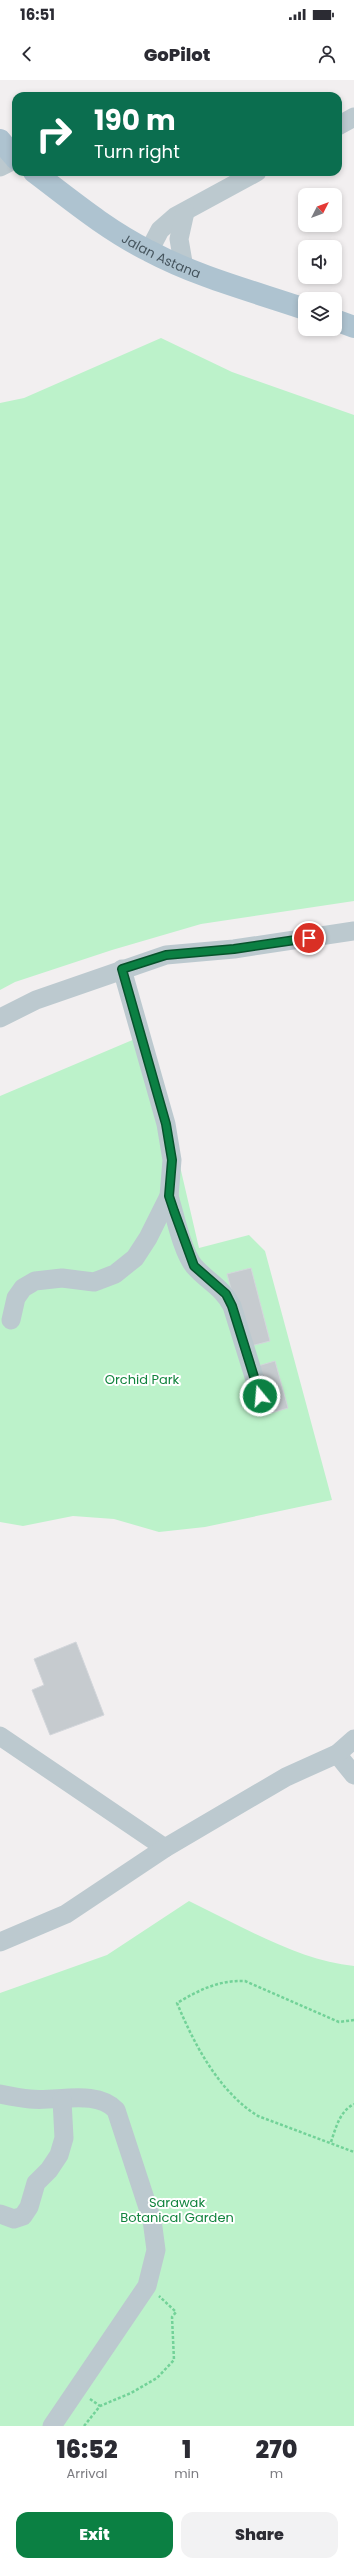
<!DOCTYPE html>
<html lang="en">
<head>
<meta charset="utf-8">
<style>
	:root { --surface:#fff; --page:#f2f2f3; --text:#2b2b33; --muted:#7c7c81; --accent:#0b8043 }
	body { margin:0; font-family:Poppins,sans-serif; background:var(--page); color:var(--text); height:100vh; display:flex; flex-direction:column; font-size:15px; white-space:nowrap }
	* { box-sizing:border-box; margin:0 }
	p { font-size:13px; color:var(--muted) }
	.icon { flex:none; width:22px; height:22px; fill:none; stroke:currentColor; stroke-width:2; stroke-linecap:round; stroke-linejoin:round }
	.map { position:relative; height:2346px; overflow:hidden }
	.details { display:flex; flex-direction:column; background:var(--surface); flex:1 }
	.details>* { flex:none }
	.banner { position:absolute; left:12px; top:12px; width:330px; height:84px; border-radius:12px; box-shadow:0 2px 6px #0003; background:#0b6e4f; color:#fff; overflow:hidden }
	.needle { width:26px; rotate:48deg }
	.controls { position:absolute; left:298px; top:108px; display:grid; gap:8px }
	.controls a { display:grid; place-items:center; width:44px; height:44px; border-radius:8px; background:var(--surface); box-shadow:0 2px 6px #0003; font-size:20px }
	.pin { position:absolute; display:grid; place-items:center; width:34px; height:34px; color:#fff; margin:-17px; border:2px solid #fff; border-radius:50%; box-shadow:0 1px 4px #0007 }
	.me { position:absolute; width:44px; margin:-22px; rotate:343deg; stroke-linejoin:round; filter:drop-shadow(0 0 3px #0008) }
	.turn { display:flex; align-items:center; gap:14px; height:84px; padding:0 16px; font-size:18px }
	.turn .icon { width:52px; height:52px; stroke-width:2.5 }
	.turn b { display:block; font-size:28px; line-height:34px }
	.eta { display:flex; justify-content:space-evenly; align-items:center; height:68px; text-align:center }
	.eta b { font-size:24px; font-weight:800; line-height:28px }
	.action { display:flex; gap:8px; margin-top:auto; padding:8px 16px }
	.action a { flex:1; height:46px; border-radius:12px; background:var(--accent); color:#fff; font-size:16px; font-weight:800; line-height:46px; text-align:center }
	.action a+a { background:var(--page); color:var(--text) }
	.status { display:flex; justify-content:space-between; align-items:center; height:28px; padding:0 20px; background:var(--surface); direction:ltr }
	.status svg { height:11px; fill:currentColor }
	header { display:flex; justify-content:space-between; align-items:center; height:52px; padding:0 16px; background:var(--surface); font-size:18px; font-weight:800 }
	.map>svg:first-child { display:block }
	.green { fill:#bcf2ca }
	.building { fill:#c6cbcf; stroke:#d3d6db }
	.lines { fill:none; stroke-linecap:round; stroke-linejoin:round }
	.path { stroke:#72d298; stroke-width:2.5; stroke-dasharray:3 2; stroke-linecap:butt }
	.minor { stroke:#bcc9cf; stroke-width:19 }
	.major { stroke:#aec3d0; stroke-width:22 }
	.route-casing { stroke:#07532c; stroke-width:10 }
	.route { stroke:#0b8043; stroke-width:7 }
	.labels { text-anchor:middle; dominant-baseline:central; stroke-width:4; stroke-linejoin:round; paint-order:stroke }
	.street-label { font-size:13px; fill:#46555e; stroke:#fff }
	.park-label { font-size:13px; fill:#12843e; stroke:#fff }
</style>
</head>
<body>
<div class="status"><b>16:51</b><svg viewBox="0 0 49 12"><path d="M0 12V9h3v3zM5 12V6h3v6zM10 12V3h3v9zM15 12V0h3v12zM26 1h20v11H26zM47 4h2v5h-2z"/></svg></div>
<header><svg class="icon" aria-label="back" viewBox="0 0 24 24"><path d="M15 5l-7 7 7 7"/></svg>GoPilot<svg class="icon" aria-label="person" viewBox="0 0 24 24"><circle cx="12" cy="8" r="4"/><path d="M4 21q1-7 8-7t8 7"/></svg></header>
<div class="map">
<svg width="354" height="2346" viewBox="0 0 354 2346">
	<rect width="100%" height="100%" fill="#f2eff0"/>
	<!-- green -->
	<g class="green">
		<polygon points="161,258 232,292 354,335 354,821 201,844 112,870 15,902 0,910 0,323 24,318"/>
		<polygon points="149,953 199,1168 249,1155 265,1171 332,1420 205,1447 159,1452 114,1439 73,1436 23,1446 0,1442 0,1016"/>
		<path d="M189,1821C239,1845 299,1881 354,1886V2346H0V1913L107,1875Z"/>
	</g>
	<!-- building -->
	<g class="building">
		<polygon points="251,1188 270,1261 247,1267 227,1194"/>
		<polygon points="275,1281 288,1328 271,1333 258,1286"/>
		<polygon points="76,1562 104,1635 50,1655 32,1610 44,1605 34,1579"/>
	</g>
	<g class="lines">
		<!-- path -->
		<g class="path">
			<path d="M354,1940L339,1942L245,1901C219,1900 199,1910 177,1923C194,1964 219,2012 258,2036L354,2072"/>
			<path d="M331,2062C336,2047 340,2031 354,2024"/>
			<polyline points="90,2319 100,2326"/>
			<polyline points="84,2346 100,2326 131,2313 157,2298 174,2280 172,2237 176,2232 159,2216"/>
		</g>
		<!-- minor -->
		<g class="minor">
			<polyline points="338,46 354,37"/>
			<polyline points="0,87 16,79"/>
			<polyline points="149,171 160,150 176,136 257,92"/>
			<polyline points="184,188 179,159 185,132"/>
			<polyline points="0,938 36,920 166,875 234,869 354,851"/>
			<path d="M169,1116C175,1135 182,1171 194,1186C207,1201 223,1208 232,1226L260,1316"/>
			<polyline points="11,1240 16,1218 23,1208 35,1201 62,1198 94,1202 115,1194 135,1178 148,1158 169,1116 172,1080 166,1044 122,889"/>
			<polyline points="0,1656 165,1768"/>
			<polyline points="337,1674 354,1695"/>
			<polyline points="0,1862 66,1834 165,1768 286,1697 337,1674 354,1659"/>
			<path d="M0,2014C10,2016 20,2018 30,2019C57,2022 96,2009 116,2030L152,2140L156,2170L147,2206L52,2346"/>
			<polyline points="0,2134 14,2139 23,2136 29,2127 36,2103 49,2090 59,2075 64,2058 62,2020"/>
		</g>
		<!-- major -->
		<g class="major">
			<polyline points="0,60 16,79"/>
			<path id="s1" d="M34,92C71,120 107,150 149,171C198,197 252,211 305,229"/>
			<polyline points="335,240 354,247"/>
		</g>
	</g>
	<g class="lines">
		<!-- route casing -->
		<g class="route-casing">
			<polyline id="route" points="260,1316 232,1226 226,1214 194,1186 174,1131 169,1116 172,1080 166,1044 122,889 166,875 234,869 309,858"/>
		</g>
		<!-- route -->
		<use href="#route" class="route"/>
	</g>
	<g class="labels">
		<!-- street labels -->
		<g class="street-label">
			<text stroke="none"><textPath href="#s1" startOffset="153">Jalan Astana</textPath></text>
		</g>
		<!-- park labels -->
		<g class="park-label">
			<text x="142" y="1299">Orchid Park</text>
			<text x="177" y="2122">Sarawak<tspan x="177" dy="15">Botanical Garden</tspan></text>
		</g>
	</g>
</svg>
<div class="controls">
<a><svg class="needle" viewBox="-14 -14 28 28"><path d="M0-13l5 13h-10z" fill="#e53935"/><path d="M0 13l5-13h-10z" fill="#7c7c81"/></svg></a>
<a><svg class="icon" aria-label="sound" viewBox="0 0 24 24"><path d="M4 9h4l5-4v14l-5-4H4zM17 9q2 3 0 6"/></svg></a>
<a><svg class="icon" aria-label="layers" viewBox="0 0 24 24"><path d="M12 4l9 5-9 5-9-5zM3 14l9 5 9-5"/></svg></a>
</div>
<div class="pin" style="left:309px;top:858px;background:#d93025"><svg class="icon" aria-label="arrive" viewBox="0 0 24 24"><path d="M6 21V4h12l-3 4 3 4H6"/></svg></div>
<svg class="me" style="left:260px;top:1316px" viewBox="-20 -20 40 40"><circle r="17" fill="#0b8043" stroke="#fff" stroke-width="3"/><path d="M0-11L8 9 0 5-8 9z" fill="#fff"/></svg>
<div class="banner">
<div class="turn"><svg class="icon" aria-label="right" viewBox="0 0 24 24"><path d="M7 20v-9h11M14 6l5 5-5 5"/></svg><div><b>190 m</b>Turn right</div></div>
</div>
</div>
<section class="details">
<div class="eta">
<div><b>16:52</b><p>Arrival</p></div>
<div><b>1</b><p>min</p></div>
<div><b>270</b><p>m</p></div>
</div>
<div class="action"><a>Exit</a><a>Share</a></div>
</section>
</body>
</html>
